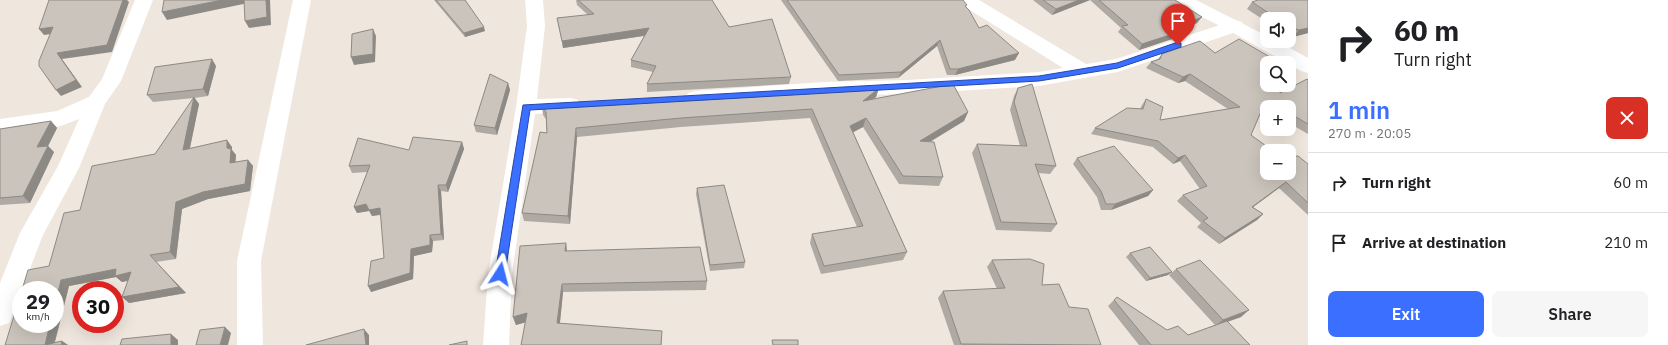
<!DOCTYPE html>
<html lang="en">
<head>
<meta charset="utf-8">
<style>
	:root { --surface:#fff; --page:#f6f6f6; --text:#202124; --muted:#757577; --line:#e0e0e0; --accent:#3b6fff }
	body { margin:0; font-family:"IBM Plex Sans",sans-serif; background:var(--page); color:var(--text); height:100vh; display:flex; flex-direction:column; font-size:15px; white-space:nowrap }
	* { box-sizing:border-box; margin:0 }
	p { font-size:13px; color:var(--muted) }
	.icon { flex:none; width:22px; height:22px; fill:none; stroke:currentColor; stroke-width:2; stroke-linecap:round; stroke-linejoin:round }
	.map { position:relative; flex:1; overflow:hidden }
	.panel { display:flex; flex-direction:column; background:var(--surface); width:360px }
	.panel>* { flex:none }
	.guide { background:#fff; color:var(--text); overflow:hidden }
	.buttons { position:absolute; left:1260px; top:12px; display:grid; gap:8px }
	.buttons a { display:grid; place-items:center; width:36px; height:36px; border-radius:8px; background:var(--surface); box-shadow:0 4px 16px #0002; font-size:20px }
	.speed { position:absolute; left:12px; top:281px; display:flex; gap:8px; font-size:20px; font-weight:700; text-align:center }
	.speed>* { display:grid; place-content:center; width:52px; height:52px; border-radius:50%; background:var(--surface); box-shadow:0 4px 16px #0002; line-height:1 }
	.speed small { font-size:10px; font-weight:400 }
	.speed .limit { border:6px solid #d22; background:#fff; color:#111 }
	.pin { position:absolute; display:grid; place-items:center; width:34px; height:34px; color:#fff; margin:-41px -17px; border-radius:50% 50% 50% 0; rotate:-45deg; box-shadow:0 0 4px #0007 }
	.pin .icon { rotate:45deg }
	.me { position:absolute; width:44px; margin:-22px; rotate:9deg; stroke-linejoin:round; filter:drop-shadow(0 0 3px #0008) }
	.turn { display:flex; align-items:center; gap:14px; height:84px; padding:0 20px; font-size:18px }
	.turn .icon { width:52px; height:52px; stroke-width:2.5 }
	.turn b { display:block; font-size:28px; line-height:34px }
	.round { display:grid; place-items:center; flex:none; width:42px; height:42px; border-radius:8px; background:var(--page) }
	.head { display:flex; align-items:center; justify-content:space-between; height:68px; padding:0 20px }
	h1 { font-size:24px; font-weight:600; line-height:30px; color:var(--accent) }
	.action { display:flex; gap:8px; margin-top:auto; padding:8px 20px }
	.action a { flex:1; height:46px; border-radius:8px; background:var(--accent); color:#fff; font-size:16px; font-weight:600; line-height:46px; text-align:center }
	.action a+a { background:var(--page); color:var(--text) }
	ul { padding:0; list-style:none }
	li { display:flex; align-items:center; gap:12px; height:60px; padding:0 20px; border-top:1px solid var(--line) }
	li div { flex:1 }
	li b { display:block; font-size:15px }
	li em { font-style:normal }
	main { display:flex; flex:1; min-height:0 }
	.map>svg:first-child { display:block }
	.lines { fill:none; stroke-linecap:round; stroke-linejoin:round }
	.minor { fill:#fff; fill-rule:evenodd }
	.tertiary { fill:#fff; fill-rule:evenodd }
	.wall { fill:#aea9a2 }
	.shaded-wall { fill:#8d8984 }
	.building { fill:#cac4bc; stroke:#8d8984 }
	.route { fill:#3b6fff; stroke:#2648a6 }
</style>
</head>
<body>
<main>
<div class="map">
<svg width="1308" height="345" viewBox="0 0 1308 345">
	<rect width="100%" height="100%" fill="#efe6dd"/>
	<g class="lines">
		<!-- minor -->
		<g class="minor">
			<polygon points="135,0 153,0 121,81 105,104 79,168 43,235 9,323 0,326 0,283 20,233 58,166 79,119 61,126 0,135 0,119 57,111 89,97 102,79"/>
			<polygon points="293,0 311,0 261,261 263,345 237,345 237,261"/>
			<polygon points="525,0 543,0 545,26 537,99 571,98 578,100 581,105 578,110 571,112 535,114 512,274 509,345 483,345 488,274 516,107 527,26"/>
			<polygon points="957,0 979,0 1086,64 1116,59 1235,20 1242,22 1244,26 1242,30 1118,72 1039,86 907,94 824,96 695,105 688,103 685,98 688,93 695,91 824,82 907,80 1039,72 1063,68 960,4"/>
		</g>
		<!-- tertiary -->
		<polygon class="tertiary" points="1173,0 1196,0 1267,36 1267,41 1277,41 1308,58 1308,73 1301,71 1228,30 1176,4"/>
	</g>
	<!-- wall -->
	<g class="wall">
		<polygon points="434,0 465,0 485,31 465,37"/>
		<polygon points="576,0 712,0 729,27 791,77 789,84 647,92 647,84 653,72 631,67 631,60 644,36 563,48 557,18 588,15 577,5"/>
		<polygon points="781,0 963,0 966,7 979,28 1015,60 955,75 947,75 937,46 898,78 838,81"/>
		<polygon points="1033,0 1175,0 1197,23 1183,29 1181,36 1139,50 1118,32 1121,28 1090,0 1052,15"/>
		<polygon points="1308,0 1308,33 1293,37 1289,36 1289,19 1267,19 1267,22 1247,9 1252,2"/>
		<polygon points="1215,53 1280,93 1308,80 1308,134 1289,123 1289,107 1267,107 1267,110 1262,108 1251,135 1267,173 1308,164 1308,215 1279,188 1253,207 1263,214 1257,220 1219,244 1197,227 1201,223 1177,201 1183,195 1200,189 1180,161 1173,164 1153,147 1091,134 1095,128 1140,109 1142,105 1146,99 1160,120 1228,109 1185,81 1178,83 1146,68 1151,62 1158,59 1162,54"/>
		<polygon points="216,66 208,96 194,98 199,104 190,148 232,147 232,150 236,155 235,162 248,160 253,166 250,191 208,199 182,209 176,259 156,262 186,293 129,303 128,281 122,282 116,277 69,286 55,342 62,341 68,345 5,345 80,210 155,154 194,98 153,102 147,95"/>
		<polygon points="508,83 510,90 497,135 476,132 474,125"/>
		<polygon points="879,88 876,97 873,99 968,112 964,121 930,142 943,177 939,186 899,184 863,127 853,132 907,252 903,260 821,274 810,243 812,234 857,227 810,118 681,127 577,137 570,224 524,221 522,213 547,133 546,119 543,115 542,106"/>
		<polygon points="1018,88 1056,166 1050,174 1038,173 1057,224 1051,232 996,230 972,153 977,144 1020,146 1010,110 1014,96"/>
		<polygon points="51,121 57,128 48,146 54,152 30,203 0,205 0,129"/>
		<polygon points="462,142 464,149 448,192 441,191 444,240 433,241 432,252 414,256 413,279 371,292 384,258 381,215 372,216 369,211 357,213 354,207 367,172 352,173 349,166 409,150"/>
		<polygon points="1077,158 1153,190 1148,196 1111,210 1101,210 1097,197 1073,164"/>
		<polygon points="697,188 745,262 744,268 710,271 696,194"/>
		<polygon points="566,243 567,251 707,281 706,290 563,292 560,323 662,339 661,345 521,345 526,322 516,325 513,317"/>
		<polygon points="1130,253 1168,275 1146,281 1126,257"/>
		<polygon points="992,260 1042,285 1069,307 1101,345 954,345 938,298 943,291 997,289 987,267"/>
		<polygon points="1176,269 1241,317 1227,322 1250,345 1139,345 1108,306 1117,297 1167,330 1188,335 1215,325 1169,275"/>
	</g>
	<!-- shaded-wall -->
	<g class="shaded-wall">
		<polygon points="122,0 127,0 129,2 112,52 62,59 82,87 61,96 56,90 57,53"/>
		<polygon points="222,0 246,0 248,3 167,20 162,12"/>
		<polygon points="266,0 270,0 271,25 249,28 245,21"/>
		<polygon points="1079,0 1090,0 1052,15 1056,9"/>
		<polygon points="1202,17 1197,23 1175,32 1179,26"/>
		<polygon points="53,27 58,33 44,35 39,29"/>
		<polygon points="484,27 485,31 465,37 464,33"/>
		<polygon points="649,28 649,35 563,48 562,41"/>
		<polygon points="1308,28 1308,33 1293,37 1299,30"/>
		<polygon points="373,29 376,36 375,62 354,65 351,57"/>
		<polygon points="1185,30 1181,36 1139,50 1142,44"/>
		<polygon points="940,40 937,46 898,78 901,72"/>
		<polygon points="1019,53 1015,60 955,75 958,69"/>
		<polygon points="212,59 216,66 208,96 203,89"/>
		<polygon points="1190,74 1185,81 1178,83 1183,77"/>
		<polygon points="508,83 510,90 497,135 495,128"/>
		<polygon points="879,88 876,97 860,110 863,101"/>
		<polygon points="194,97 199,104 188,157 183,150"/>
		<polygon points="968,112 964,121 916,150 920,141"/>
		<polygon points="866,118 863,127 848,135 850,126"/>
		<polygon points="51,121 57,128 48,146 54,152 30,203 23,196 37,147"/>
		<polygon points="576,128 577,137 570,224 568,216"/>
		<polygon points="227,140 232,147 232,150 236,155 235,170 230,163 227,148"/>
		<polygon points="462,142 464,149 448,192 446,185"/>
		<polygon points="1185,155 1180,161 1173,164 1178,158"/>
		<polygon points="248,160 253,166 250,191 208,199 182,209 176,259 170,252 176,202"/>
		<polygon points="1286,182 1279,188 1245,213 1252,207"/>
		<polygon points="438,185 441,191 444,240 441,234"/>
		<polygon points="1153,190 1148,196 1111,210 1115,204"/>
		<polygon points="366,204 369,211 357,213 354,207"/>
		<polygon points="380,208 383,214 372,216 369,210"/>
		<polygon points="1263,214 1257,220 1219,244 1225,238"/>
		<polygon points="430,235 433,241 432,252 414,256 413,279 371,292 368,286 411,249"/>
		<polygon points="566,243 567,252 565,251"/>
		<polygon points="156,262 186,293 129,303 122,297"/>
		<polygon points="116,269 131,272 138,278 122,282 116,277 69,286 54,345 45,345 50,324 55,324 55,305 61,280"/>
		<polygon points="1172,272 1168,275 1146,281 1150,278"/>
		<polygon points="562,284 563,292 559,331 557,323"/>
		<polygon points="1249,310 1241,317 1215,326 1223,320"/>
		<polygon points="527,313 530,321 516,325 513,317"/>
		<polygon points="225,327 231,333 228,345 220,345"/>
		<polygon points="364,329 369,335 369,345 366,345"/>
		<polygon points="171,334 178,340 178,345 171,345"/>
		<polygon points="62,341 68,345 61,345"/>
	</g>
	<!-- building -->
	<g class="building">
		<polygon points="49,0 123,0 107,45 57,53 76,80 56,90 39,66 39,61 53,27 39,29"/>
		<polygon points="164,0 222,0 162,12"/>
		<polygon points="244,0 266,0 267,17 245,21"/>
		<polygon points="436,0 465,0 484,27 464,33"/>
		<polygon points="578,0 712,0 729,27 772,19 791,77 647,84 656,66 631,60 649,28 562,41 557,18 594,14"/>
		<polygon points="787,0 963,0 967,5 965,6 969,10 979,28 987,25 1019,53 958,69 950,69 940,40 901,72 839,75"/>
		<polygon points="1043,0 1079,0 1056,9"/>
		<polygon points="1099,0 1175,0 1202,17 1179,26 1185,30 1142,44 1122,26 1128,25"/>
		<polygon points="1258,0 1308,0 1308,28 1299,30 1290,27 1289,26 1289,19 1278,19 1252,2"/>
		<polygon points="373,29 373,54 351,57 352,34"/>
		<polygon points="1239,39 1280,63 1267,63 1267,85 1281,85 1280,93 1307,79 1308,80 1308,124 1289,113 1289,107 1278,107 1266,100 1251,135 1273,151 1267,151 1267,173 1289,173 1289,157 1298,156 1308,164 1308,203 1286,182 1252,207 1263,214 1225,238 1203,221 1208,218 1183,195 1207,186 1185,155 1178,158 1158,141 1095,128 1127,108 1143,109 1146,99 1163,107 1160,120 1240,107 1190,74 1183,77 1151,62 1160,59 1162,54 1200,41 1215,53"/>
		<polygon points="212,59 203,89 147,95 155,67"/>
		<polygon points="490,74 508,83 495,128 474,125"/>
		<polygon points="953,84 968,112 920,141 934,142 943,177 903,176 866,118 850,126 907,252 824,266 812,234 863,226 812,109 681,118 576,128 568,216 522,213 540,132 547,133 546,112 542,106 879,88 863,101"/>
		<polygon points="1032,84 1056,166 1035,164 1057,224 1001,222 977,144 1027,146 1014,102 1018,88"/>
		<polygon points="194,97 183,150 227,140 227,148 231,149 230,163 248,160 245,184 203,192 176,202 170,252 150,255 179,287 122,297 131,272 115,276 116,269 61,280 55,305 55,290 22,290 28,270 49,266 64,213 80,210 92,166 155,154"/>
		<polygon points="51,121 37,147 48,146 23,196 0,198 0,129"/>
		<polygon points="413,137 462,142 446,185 438,185 441,234 430,235 430,245 411,249 410,273 368,286 371,261 384,258 380,208 369,210 366,204 354,207 370,165 349,166 358,138 409,150"/>
		<polygon points="1114,146 1153,190 1115,204 1106,204 1101,191 1077,158"/>
		<polygon points="724,185 745,262 710,265 697,188"/>
		<polygon points="566,243 565,251 700,247 707,281 562,284 557,323 662,331 661,345 521,345 527,313 513,317 520,246"/>
		<polygon points="1150,247 1172,272 1150,278 1130,253"/>
		<polygon points="1030,259 1044,264 1042,285 1059,284 1069,307 1088,309 1101,345 961,344 943,291 1005,288 992,260"/>
		<polygon points="1200,260 1249,310 1223,320 1176,269"/>
		<polygon points="21,293 21,324 50,324 45,345 62,341 61,345 5,345"/>
		<polygon points="1117,297 1167,330 1178,326 1188,335 1227,321 1250,345 1151,345 1114,300"/>
		<polygon points="225,327 220,345 196,345 200,330"/>
		<polygon points="364,329 366,345 306,345"/>
		<polygon points="171,334 171,345 120,345 122,339"/>
		<polygon points="772,340 798,340 798,345 773,345"/>
		<polygon points="467,341 467,345 449,345"/>
	</g>
	<!-- route -->
	<polygon class="route" points="1178,42 1181,43 1181,47 1118,68 1039,81 530,110 505,274 500,279 495,274 523,105 1039,76 1117,63"/>
</svg>
<div class="buttons">
<a><svg class="icon" aria-label="sound" viewBox="0 0 24 24"><path d="M4 9h4l5-4v14l-5-4H4zM17 9q2 3 0 6"/></svg></a>
<a><svg class="icon" aria-label="search" viewBox="0 0 24 24"><circle cx="10" cy="10" r="6"/><path d="M15 15l6 6"/></svg></a>
<a>+</a>
<a>−</a>
</div>
<div class="speed"><div>29<small>km/h</small></div><div class="limit">30</div></div>
<div class="pin" style="left:1178px;top:45px;background:#d93025"><svg class="icon" aria-label="arrive" viewBox="0 0 24 24"><path d="M6 21V4h12l-3 4 3 4H6"/></svg></div>
<svg class="me" style="left:500px;top:274px" viewBox="-20 -20 40 40"><path d="M0-17L14 15 0 8-14 15z" fill="#3b6fff" stroke="#fff" stroke-width="4"/></svg>
</div>
<section class="panel">
<div class="guide">
<div class="turn"><svg class="icon" aria-label="right" viewBox="0 0 24 24"><path d="M7 20v-9h11M14 6l5 5-5 5"/></svg><div><b>60 m</b>Turn right</div></div>
</div>
<div class="head"><div><h1>1 min</h1><p>270 m · 20:05</p></div><a class="round" style="background:#d93025;color:#fff"><svg class="icon" aria-label="close" viewBox="0 0 24 24"><path d="M6 6l12 12M18 6L6 18"/></svg></a></div>
<ul>
<li><svg class="icon" aria-label="right" viewBox="0 0 24 24"><path d="M7 20v-9h11M14 6l5 5-5 5"/></svg><div><b>Turn right</b></div><em>60 m</em></li>
<li><svg class="icon" aria-label="arrive" viewBox="0 0 24 24"><path d="M6 21V4h12l-3 4 3 4H6"/></svg><div><b>Arrive at destination</b></div><em>210 m</em></li>
</ul>
<div class="action"><a>Exit</a><a>Share</a></div>
</section>
</main>
</body>
</html>
